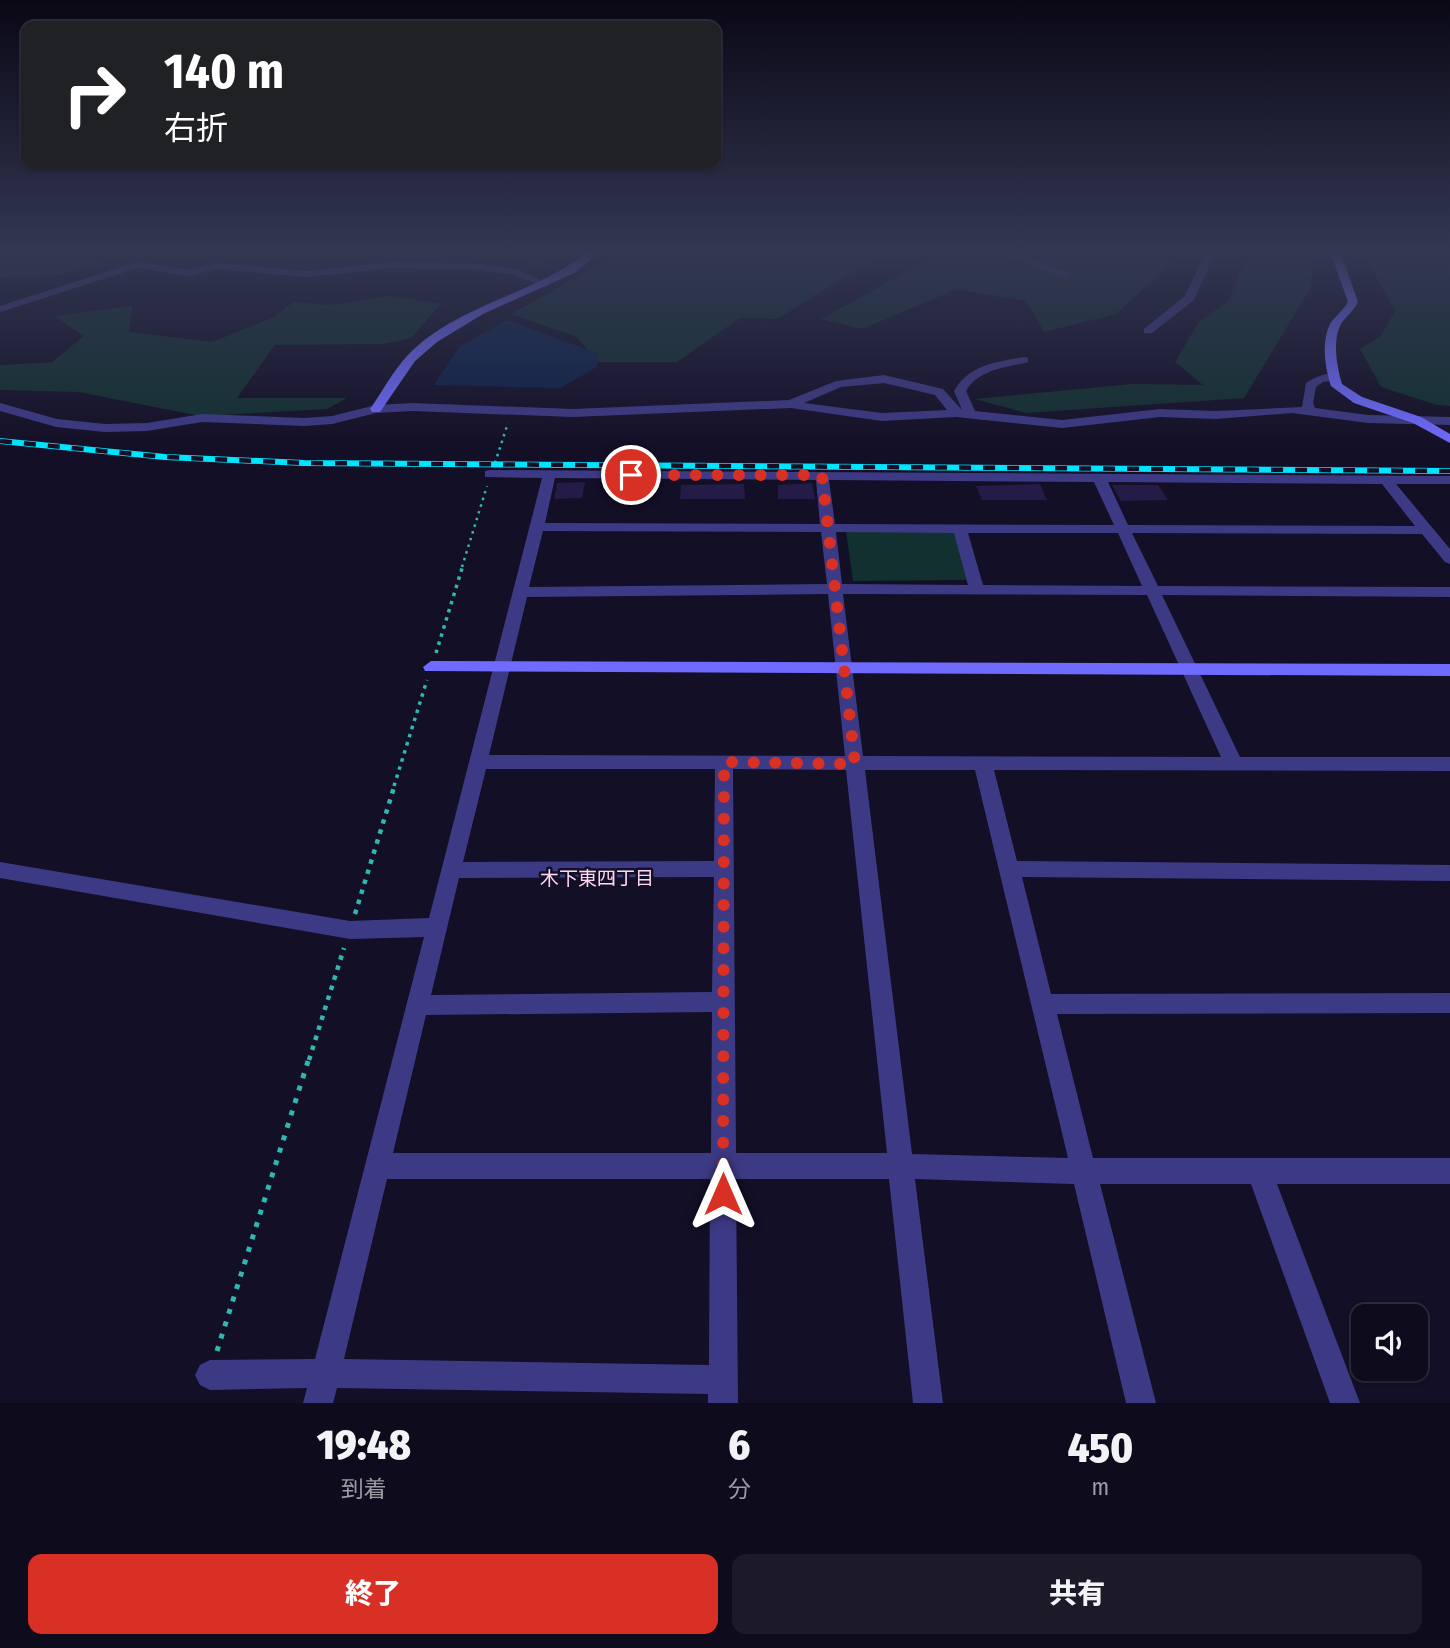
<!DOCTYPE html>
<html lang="ja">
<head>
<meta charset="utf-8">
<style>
	:root { --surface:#0e0b1c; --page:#1c1929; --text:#f1f3f6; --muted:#9b9ba3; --line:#2e2b3b; --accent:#d93025 }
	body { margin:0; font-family:"Fira Sans Condensed","Noto Sans JP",sans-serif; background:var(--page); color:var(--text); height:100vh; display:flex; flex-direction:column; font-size:26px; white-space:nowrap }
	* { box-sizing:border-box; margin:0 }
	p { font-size:23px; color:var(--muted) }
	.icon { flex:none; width:38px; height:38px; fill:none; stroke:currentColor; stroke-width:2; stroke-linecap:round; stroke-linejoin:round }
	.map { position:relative; height:1403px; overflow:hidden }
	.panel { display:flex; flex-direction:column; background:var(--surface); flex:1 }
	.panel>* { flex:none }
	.banner { position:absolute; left:21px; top:21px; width:700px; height:147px; border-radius:14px; box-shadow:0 2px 5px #0004,0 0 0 2px var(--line); background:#202124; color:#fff; overflow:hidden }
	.fabs { position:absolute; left:1351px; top:1304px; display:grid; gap:14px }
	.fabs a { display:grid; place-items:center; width:77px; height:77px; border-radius:14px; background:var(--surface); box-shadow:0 2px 5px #0004,0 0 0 2px var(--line); font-size:35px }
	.pin { position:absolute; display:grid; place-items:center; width:60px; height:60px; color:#fff; margin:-30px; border:4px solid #fff; border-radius:50%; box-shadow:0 2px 7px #0007 }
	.me { position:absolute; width:77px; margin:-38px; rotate:0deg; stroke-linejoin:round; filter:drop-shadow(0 0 5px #0008) }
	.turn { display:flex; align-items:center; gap:24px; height:147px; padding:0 28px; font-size:32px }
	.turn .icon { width:91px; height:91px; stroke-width:2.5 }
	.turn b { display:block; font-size:49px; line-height:60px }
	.eta { display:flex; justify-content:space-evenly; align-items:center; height:119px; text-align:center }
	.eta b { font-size:42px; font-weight:800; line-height:49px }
	.primary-button { display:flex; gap:14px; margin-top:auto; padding:14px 28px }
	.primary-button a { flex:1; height:80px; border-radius:14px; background:var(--accent); color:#fff; font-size:28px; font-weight:800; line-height:80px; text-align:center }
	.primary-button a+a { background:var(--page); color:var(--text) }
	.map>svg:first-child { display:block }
	.green { fill:#12302f }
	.water { fill:#0c2248 }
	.building { fill:#241b47 }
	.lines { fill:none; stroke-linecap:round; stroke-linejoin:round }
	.path-far3 { stroke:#2fb8b0; stroke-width:2.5; stroke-dasharray:2.5 4.5; stroke-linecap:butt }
	.path-far2 { stroke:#2fb8b0; stroke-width:3.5; stroke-dasharray:3.5 5; stroke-linecap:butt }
	.path-far1 { stroke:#2fb8b0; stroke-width:4.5; stroke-dasharray:4.5 6; stroke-linecap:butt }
	.path { stroke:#2fb8b0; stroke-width:5; stroke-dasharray:5 8; stroke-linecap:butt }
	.street { fill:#3d3a85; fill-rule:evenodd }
	.secondary { fill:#6f6bff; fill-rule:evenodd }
	.rail-casing { stroke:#00e5ff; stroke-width:6 }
	.rail { stroke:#130f26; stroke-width:4.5; stroke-dasharray:12; stroke-linecap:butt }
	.route { stroke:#d93025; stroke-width:12; stroke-dasharray:0 21.6 }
	.labels { text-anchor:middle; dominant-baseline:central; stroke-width:5; stroke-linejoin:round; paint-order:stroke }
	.neighbourhood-label { font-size:19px; fill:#ffd6f0; stroke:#130f26 }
</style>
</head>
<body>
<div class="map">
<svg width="1450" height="1403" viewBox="0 0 1450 1403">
	<rect width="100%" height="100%" fill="#130f26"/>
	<!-- green -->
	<g class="green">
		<polygon points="0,251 82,251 101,262 60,275 0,277"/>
		<polygon points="430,251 554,251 544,264"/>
		<polygon points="624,251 877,251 877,257 777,319 740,318 677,362 597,362 577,337 511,314"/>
		<polygon points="957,251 1176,251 1172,262 1116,314 1044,332 1026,301 957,289 862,329 821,319 916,267"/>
		<polygon points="1255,251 1316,251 1310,289 1244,398 1026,413 975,399 1133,384 1203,385 1175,362 1198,323 1229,300 1242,269"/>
		<polygon points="1363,251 1450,251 1450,406 1437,405 1381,387 1360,349 1381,336 1395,311"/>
		<polygon points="391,296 441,304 411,338 383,344 275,345 237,398 347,398 327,409 200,416 79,392 0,390 0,365 52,362 84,336 54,316 132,306 129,332 212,342 272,318 294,302 329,305"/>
		<polygon points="846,531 958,532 969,580 853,581"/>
	</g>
	<!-- water -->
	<polygon class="water" points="508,320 599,354 597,367 560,388 434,385 460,346"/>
	<!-- building -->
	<g class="building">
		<polygon points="585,482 582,498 554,499 557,483"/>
		<polygon points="812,483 815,499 778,499 778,485"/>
		<polygon points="744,484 745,499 680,499 681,485"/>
		<polygon points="1040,484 1047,500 982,500 976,486"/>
		<polygon points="1112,485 1158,485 1168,500 1121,501"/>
	</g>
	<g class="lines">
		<!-- path-far3 -->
		<g class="path-far3">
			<polyline points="495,463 508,423"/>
			<polyline points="462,567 487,486"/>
		</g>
		<!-- path-far2 -->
		<g class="path-far2">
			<polyline points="436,653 463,565"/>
			<polyline points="394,786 427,680"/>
		</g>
		<!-- path-far1 -->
		<g class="path-far1">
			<polyline points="355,914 395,784"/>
			<polyline points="309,1060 344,948"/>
		</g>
		<!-- path -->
		<polyline class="path" points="217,1351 309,1058"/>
		<!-- street -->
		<g class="street">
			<polygon points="992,251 1007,251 1072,274 1063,276"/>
			<polygon points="1206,251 1216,251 1194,300 1152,333 1144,333 1144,329 1185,296"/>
			<polygon points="137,262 190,270 216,263 307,271 391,262 480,264 516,269 550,284 545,287 510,274 480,270 391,268 307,277 216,269 190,276 138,268 0,312 0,306"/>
			<path d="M1024,357L1028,358V362C1005,368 979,369 966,391L975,411L1062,420L1160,409L1216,411L1302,407L1306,383C1316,377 1326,372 1338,374V380L1323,382L1316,387L1313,403L1315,408L1368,415L1450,417V425L1368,423L1292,413L1216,419L1160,417L1062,428L956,417L882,421L791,408L573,417L412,411L376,413L332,424L304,426L202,422L147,431L105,432L56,427L0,411V403L57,419L105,424L147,423L202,414L304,418L332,416L376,405L412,403L573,409L789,400L836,381L884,375L943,389L962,410L954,391C969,365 996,362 1024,357ZM884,383L935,395L947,410L882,413L804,403L841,387Z"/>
			<path d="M490,470L1450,476V484H1396L1450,549V564L1445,562L1422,534L1132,533L1158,586L1450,587V597L1162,595L1240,757H1450V771L994,770L1017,861L1450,865V881L1022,877L1051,994L1450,993V1013L1057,1014L1093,1158H1450V1184H1277L1360,1403H1330L1251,1184H1100L1156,1403H1126L1074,1184L915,1179L943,1403H913L889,1179H736L738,1403H708V1394L337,1388L333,1403H303L307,1388L210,1390L200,1385L195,1375L200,1365L210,1360L315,1359L424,937L350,939L0,878V862L350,921L429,918L542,478L485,477V471ZM555,478L816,480L820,524L545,523ZM829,480L1094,482L1114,525L835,524ZM1108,482L1382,484L1415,526L1128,525ZM543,531L821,532L827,584L529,587ZM836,532L954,533L968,585L842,584ZM968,533H1118L1142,586L983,585ZM828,594L845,756L489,755L527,597ZM843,594L1147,595L1221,757L863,756ZM486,769H715L714,861L463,862ZM733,769L846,770L887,1153H736ZM865,770H975L1068,1158L912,1154ZM714,877L712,992L431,995L459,878ZM712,1012L711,1153H393L426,1015ZM387,1179H710L709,1365L344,1359Z"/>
		</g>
		<!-- secondary -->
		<g class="secondary">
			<path d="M589,251H600L576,272L483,314L437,342L415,361L380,412H372L370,409C382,392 393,371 407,356C457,304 535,295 589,251Z"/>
			<path d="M1330,251H1340L1358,302C1354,311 1346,316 1341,324C1332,341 1337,367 1342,384L1362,397L1421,417L1450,434V443L1413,423L1354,403L1331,386C1325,367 1321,343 1330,324C1335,316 1343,311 1348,302Z"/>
			<polygon points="431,661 1450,664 1450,676 425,671 423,667"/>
		</g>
		<!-- rail casing -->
		<g class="rail-casing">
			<polyline id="rail" points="0,441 165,457 304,463 1450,471"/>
		</g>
		<!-- rail -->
		<use href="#rail" class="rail"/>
	</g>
	<!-- sky -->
	<linearGradient id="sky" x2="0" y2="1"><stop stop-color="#0a0815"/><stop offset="0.56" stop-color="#333752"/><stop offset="1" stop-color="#333752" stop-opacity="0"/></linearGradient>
	<rect width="1450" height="448" fill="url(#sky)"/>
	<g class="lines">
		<!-- route -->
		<polyline class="route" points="631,475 822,475 855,764 724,762 723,1194"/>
	</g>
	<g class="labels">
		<!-- neighbourhood labels -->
		<g class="neighbourhood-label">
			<text x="597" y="878">木下東四丁目</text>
		</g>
	</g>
</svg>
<div class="fabs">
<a><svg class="icon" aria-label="sound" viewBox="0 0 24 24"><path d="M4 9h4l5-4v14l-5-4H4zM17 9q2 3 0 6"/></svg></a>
</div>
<div class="pin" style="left:631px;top:475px;background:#d93025"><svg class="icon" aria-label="arrive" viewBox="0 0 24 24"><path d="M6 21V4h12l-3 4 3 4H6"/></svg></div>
<svg class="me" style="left:723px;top:1194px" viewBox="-20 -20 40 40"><path d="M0-17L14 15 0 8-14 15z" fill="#d93025" stroke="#fff" stroke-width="4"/></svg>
<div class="banner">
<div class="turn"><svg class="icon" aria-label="right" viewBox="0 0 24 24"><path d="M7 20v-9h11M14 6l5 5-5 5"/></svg><div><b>140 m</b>右折</div></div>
</div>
</div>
<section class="panel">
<div class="eta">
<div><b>19:48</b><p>到着</p></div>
<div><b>6</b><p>分</p></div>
<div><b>450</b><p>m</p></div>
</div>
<div class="primary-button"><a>終了</a><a>共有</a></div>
</section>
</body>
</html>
